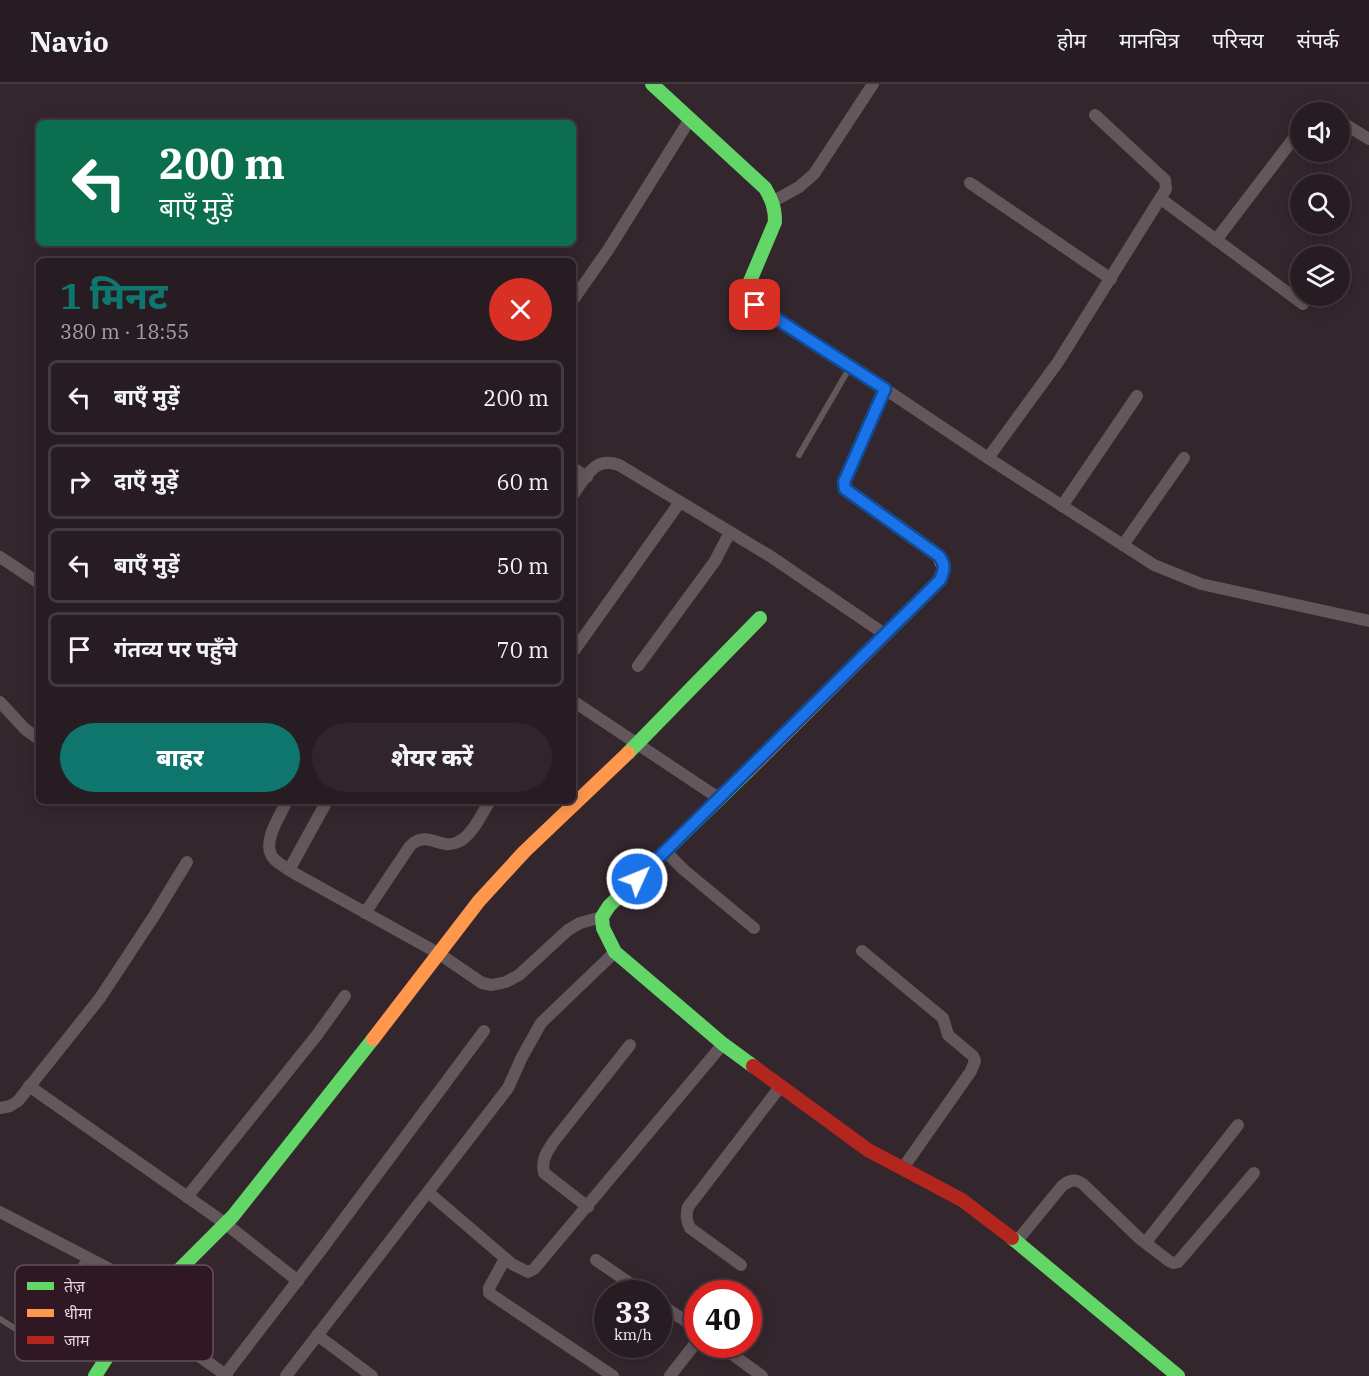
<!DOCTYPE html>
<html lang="hi">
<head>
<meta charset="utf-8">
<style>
	:root { --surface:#271c22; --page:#2f252a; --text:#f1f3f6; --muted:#a4a1a5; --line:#433a40; --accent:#0f766e }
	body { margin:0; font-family:"IBM Plex Serif","Noto Sans Devanagari",serif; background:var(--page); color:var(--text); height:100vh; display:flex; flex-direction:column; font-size:22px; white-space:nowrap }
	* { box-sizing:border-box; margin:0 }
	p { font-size:20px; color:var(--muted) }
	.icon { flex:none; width:33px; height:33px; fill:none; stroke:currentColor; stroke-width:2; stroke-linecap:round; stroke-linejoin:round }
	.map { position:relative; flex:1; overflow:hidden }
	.side { position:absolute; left:36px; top:174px; width:540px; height:546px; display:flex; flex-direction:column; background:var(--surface); border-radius:9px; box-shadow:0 3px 15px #0003,0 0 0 2px var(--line) }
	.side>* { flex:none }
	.hud { position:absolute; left:36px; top:36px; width:540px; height:126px; border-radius:9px; box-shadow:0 3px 15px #0003,0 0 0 2px var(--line); background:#0b6e4f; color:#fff; overflow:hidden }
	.buttons { position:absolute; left:1290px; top:18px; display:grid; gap:12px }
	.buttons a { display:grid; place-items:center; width:60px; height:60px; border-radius:50%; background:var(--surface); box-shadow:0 3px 15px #0003,0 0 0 2px var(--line); font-size:30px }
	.speed { position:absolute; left:594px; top:1196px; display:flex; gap:12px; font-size:30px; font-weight:700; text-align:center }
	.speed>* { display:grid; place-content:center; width:78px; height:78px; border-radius:50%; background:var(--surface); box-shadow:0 3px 15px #0003,0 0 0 2px var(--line); line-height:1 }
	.speed small { font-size:15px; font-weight:400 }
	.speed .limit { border:9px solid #d22; background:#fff; color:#111 }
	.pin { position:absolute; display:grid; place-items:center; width:51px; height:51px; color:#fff; margin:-26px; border-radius:12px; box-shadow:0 3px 9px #0006 }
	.me { position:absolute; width:66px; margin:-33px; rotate:46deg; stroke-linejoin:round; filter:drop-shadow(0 0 4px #0008) }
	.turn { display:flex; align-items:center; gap:21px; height:126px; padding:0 24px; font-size:27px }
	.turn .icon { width:78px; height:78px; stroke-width:2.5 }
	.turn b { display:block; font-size:42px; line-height:51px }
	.round { display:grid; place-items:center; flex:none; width:63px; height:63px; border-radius:32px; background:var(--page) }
	.head { display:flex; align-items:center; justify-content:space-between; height:102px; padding:0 24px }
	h1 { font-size:36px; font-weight:800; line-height:45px; color:var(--accent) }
	.primary-button { display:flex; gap:12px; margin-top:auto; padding:12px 24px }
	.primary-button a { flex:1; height:69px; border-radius:36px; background:var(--accent); color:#fff; font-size:24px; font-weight:800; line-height:69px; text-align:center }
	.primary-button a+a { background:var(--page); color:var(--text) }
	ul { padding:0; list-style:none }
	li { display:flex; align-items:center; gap:18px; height:75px; margin:0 12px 9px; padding:0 12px; border:3px solid var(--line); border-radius:9px }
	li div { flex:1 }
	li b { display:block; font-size:22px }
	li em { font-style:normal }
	header { display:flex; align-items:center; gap:36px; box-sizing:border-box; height:84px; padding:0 30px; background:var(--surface); border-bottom:2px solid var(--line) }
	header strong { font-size:28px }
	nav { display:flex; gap:33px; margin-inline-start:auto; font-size:21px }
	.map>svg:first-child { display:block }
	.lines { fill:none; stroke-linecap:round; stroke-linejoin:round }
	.lane { stroke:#64575b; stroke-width:6 }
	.street { stroke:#64575b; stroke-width:12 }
	.fast { stroke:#63d668; stroke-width:14 }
	.slow { stroke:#ff974d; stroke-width:14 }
	.jam { stroke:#b3261e; stroke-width:14 }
	.route-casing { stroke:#114b97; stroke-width:15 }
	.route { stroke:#1a73e8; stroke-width:10 }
	.key { fill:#301724; stroke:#664f5b; stroke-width:1.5 }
	.key-label { font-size:16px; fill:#e5d3db }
</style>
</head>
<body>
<header>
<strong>Navio</strong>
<nav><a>होम</a><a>मानचित्र</a><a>परिचय</a><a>संपर्क</a></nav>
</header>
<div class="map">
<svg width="1369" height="1292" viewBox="0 0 1369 1292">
	<rect width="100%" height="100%" fill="#34262d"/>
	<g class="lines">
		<!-- lane -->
		<g class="lane">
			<polyline points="799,371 850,283"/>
			<path d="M0,1235C13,1243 26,1255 40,1247L86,1173"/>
		</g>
		<!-- street -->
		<g class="street">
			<polyline points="1316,28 1327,28"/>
			<polyline points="1340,37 1369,55"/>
			<polyline points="970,99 1111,195"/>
			<polyline points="1161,115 1303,220"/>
			<polyline points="774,117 799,103 814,90 873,0"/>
			<polyline points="1216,156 1300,46"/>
			<polyline points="573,216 608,166 690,35"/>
			<polyline points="885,305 988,374 1154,481 1201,500 1369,537"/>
			<polyline points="988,374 1058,278 1166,105 1165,96 1095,31"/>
			<polyline points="573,384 587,393"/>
			<path d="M573,411C586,393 594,372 619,381L770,472L886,551"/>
			<polyline points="1062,422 1137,312"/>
			<polyline points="1123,461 1184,374"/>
			<polyline points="0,473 39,499"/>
			<polyline points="573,568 680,418"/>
			<polyline points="638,582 715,477 730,448"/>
			<polyline points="573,617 720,715"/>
			<polyline points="0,618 25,645 39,655"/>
			<path d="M287,717C280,732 260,760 274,775C279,780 288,785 294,789L438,869L482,899L492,901L506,898L519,891L568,846L580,839L602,833"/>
			<polyline points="666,768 684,786 754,844"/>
			<polyline points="289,786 327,717"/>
			<path d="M365,829L410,762C428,745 440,767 458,758C473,751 481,730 490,717"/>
			<polyline points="862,867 943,934 948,951 973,972 975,977 971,987 903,1084"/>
			<polyline points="29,1002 226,1140 298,1197"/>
			<polyline points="0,1024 10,1022 18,1017 100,914 154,832 187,778"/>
			<polyline points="429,1109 512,1180 528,1188 534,1185 723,960"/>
			<polyline points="187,1113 317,951 345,912"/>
			<path d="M588,1123L544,1089C541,1075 547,1068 554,1057L630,961"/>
			<polyline points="0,1128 125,1193 159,1205"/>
			<path d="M1017,1157L1062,1102C1070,1096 1075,1094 1083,1100L1139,1154L1169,1177L1173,1179L1178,1178L1254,1089"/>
			<polyline points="1146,1158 1238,1041"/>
			<polyline points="505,1175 489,1204 489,1209 613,1292"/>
			<polyline points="596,1176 644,1209"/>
			<path d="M741,1181L690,1144C686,1136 686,1131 688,1123L780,1003"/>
			<polyline points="658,1219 698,1245"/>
			<polyline points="167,1249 227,1292"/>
			<polyline points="317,1251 372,1292"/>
			<polyline points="718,1260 762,1292"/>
			<polyline points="225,1291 321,1166 484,947"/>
			<polyline points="286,1292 508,1004 522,973 541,939 615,868"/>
			<polyline points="670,1292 698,1256"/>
		</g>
		<!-- fast -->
		<g class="fast">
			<path d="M652,0L765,104C772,116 775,124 775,138L748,202L749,211L755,221L885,305L844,398L845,405L876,427"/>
			<polyline points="628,669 760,534"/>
			<polyline points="747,688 609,822 602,833 603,844 615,868 723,960 753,982"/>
			<polyline points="1012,1154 1178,1292"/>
			<polyline points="95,1292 127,1242 145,1220 233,1132 373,955"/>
		</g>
		<!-- slow -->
		<g class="slow">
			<polyline points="747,688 940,496 944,484 939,472 876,427"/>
			<polyline points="373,955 479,817 524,768 628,669"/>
		</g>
		<!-- jam -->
		<polyline class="jam" points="753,982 868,1066 962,1116 1012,1154"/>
	</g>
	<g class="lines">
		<!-- route casing -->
		<g class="route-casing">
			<path id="route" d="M637,795L940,496C944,487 946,481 939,472L845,405L844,398L885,305L755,221"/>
		</g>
		<!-- route -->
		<use href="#route" class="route"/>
	</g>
	<!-- legend -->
	<rect x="15" y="1181" width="198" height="96" rx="9" class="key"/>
	<rect x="27" y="1198" width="27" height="8" fill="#63d668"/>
	<rect x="27" y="1225" width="27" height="8" fill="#ff974d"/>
	<rect x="27" y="1252" width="27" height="8" fill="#b3261e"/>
	<g class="key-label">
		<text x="64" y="1208">तेज़</text>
		<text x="64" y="1235">धीमा</text>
		<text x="64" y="1262">जाम</text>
	</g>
</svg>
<div class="buttons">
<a><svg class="icon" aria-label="sound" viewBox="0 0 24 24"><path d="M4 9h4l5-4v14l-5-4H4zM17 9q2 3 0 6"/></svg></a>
<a><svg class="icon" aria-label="search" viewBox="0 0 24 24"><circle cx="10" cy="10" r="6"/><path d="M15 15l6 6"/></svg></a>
<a><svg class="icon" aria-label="layers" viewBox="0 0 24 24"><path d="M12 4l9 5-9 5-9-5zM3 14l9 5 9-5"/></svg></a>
</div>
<div class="speed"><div>33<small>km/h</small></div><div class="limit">40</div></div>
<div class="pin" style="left:755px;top:221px;background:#d93025"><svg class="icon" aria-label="arrive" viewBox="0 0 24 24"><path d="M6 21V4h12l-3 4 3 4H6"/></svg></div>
<svg class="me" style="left:637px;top:795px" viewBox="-20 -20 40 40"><circle r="17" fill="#1a73e8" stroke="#fff" stroke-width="3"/><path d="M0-11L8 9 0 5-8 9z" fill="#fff"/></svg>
<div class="hud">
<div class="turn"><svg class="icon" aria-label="left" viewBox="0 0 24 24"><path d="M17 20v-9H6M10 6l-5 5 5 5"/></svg><div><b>200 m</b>बाएँ मुड़ें</div></div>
</div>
<section class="side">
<div class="head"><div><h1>1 मिनट</h1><p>380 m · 18:55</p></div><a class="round" style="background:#d93025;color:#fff"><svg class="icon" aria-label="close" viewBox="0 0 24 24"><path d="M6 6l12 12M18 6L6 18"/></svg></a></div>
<ul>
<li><svg class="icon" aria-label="left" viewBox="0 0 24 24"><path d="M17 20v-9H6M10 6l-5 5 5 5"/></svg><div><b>बाएँ मुड़ें</b></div><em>200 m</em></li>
<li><svg class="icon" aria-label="right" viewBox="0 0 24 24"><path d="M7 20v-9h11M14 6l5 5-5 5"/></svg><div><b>दाएँ मुड़ें</b></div><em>60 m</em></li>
<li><svg class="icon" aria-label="left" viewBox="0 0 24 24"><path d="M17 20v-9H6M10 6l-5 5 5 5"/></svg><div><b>बाएँ मुड़ें</b></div><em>50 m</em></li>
<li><svg class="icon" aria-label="arrive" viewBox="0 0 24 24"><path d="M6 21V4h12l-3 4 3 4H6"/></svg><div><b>गंतव्य पर पहुँचे</b></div><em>70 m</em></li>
</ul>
<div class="primary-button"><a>बाहर</a><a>शेयर करें</a></div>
</section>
</div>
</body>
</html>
